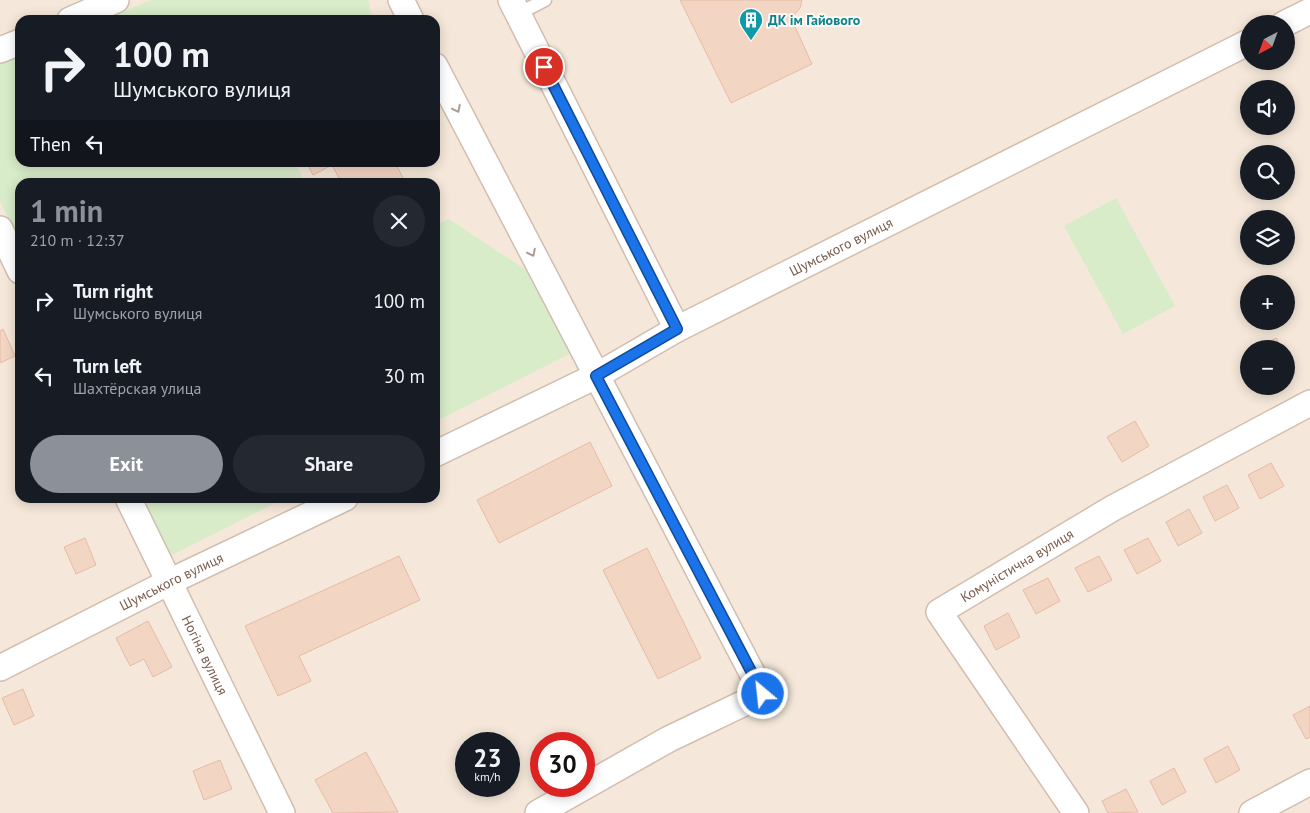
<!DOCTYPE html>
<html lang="en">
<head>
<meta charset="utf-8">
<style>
	:root { --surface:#171b24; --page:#242831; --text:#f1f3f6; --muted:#9ea1a6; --accent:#8c9099 }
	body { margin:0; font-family:"PT Sans",sans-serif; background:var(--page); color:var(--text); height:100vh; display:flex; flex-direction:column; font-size:19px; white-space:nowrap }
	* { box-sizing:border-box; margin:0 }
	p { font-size:16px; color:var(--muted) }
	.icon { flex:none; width:28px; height:28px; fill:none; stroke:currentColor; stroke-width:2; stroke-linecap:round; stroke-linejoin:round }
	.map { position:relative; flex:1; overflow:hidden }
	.details { position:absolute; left:15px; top:178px; width:425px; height:325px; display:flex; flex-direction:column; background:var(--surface); border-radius:15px; box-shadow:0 2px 12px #0003 }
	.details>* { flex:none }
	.top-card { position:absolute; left:15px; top:15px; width:425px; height:152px; border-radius:15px; box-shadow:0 2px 12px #0003; background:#171b24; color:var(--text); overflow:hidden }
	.needle { width:32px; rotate:221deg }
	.fabs { position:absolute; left:1240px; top:15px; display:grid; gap:10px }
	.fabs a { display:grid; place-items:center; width:55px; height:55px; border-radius:50%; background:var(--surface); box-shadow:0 2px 12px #0003; font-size:25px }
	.speed { position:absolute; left:455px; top:732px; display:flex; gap:10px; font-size:25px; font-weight:700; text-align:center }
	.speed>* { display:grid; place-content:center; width:65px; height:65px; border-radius:50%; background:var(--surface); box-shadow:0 2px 12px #0003; line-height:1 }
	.speed small { font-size:12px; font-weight:400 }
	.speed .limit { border:8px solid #d22; background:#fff; color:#111 }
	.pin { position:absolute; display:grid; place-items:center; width:42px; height:42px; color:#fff; margin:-21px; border:2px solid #fff; border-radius:50%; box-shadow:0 1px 5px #0007 }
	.me { position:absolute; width:55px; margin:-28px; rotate:332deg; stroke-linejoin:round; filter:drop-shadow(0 0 4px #0008) }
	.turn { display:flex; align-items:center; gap:18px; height:105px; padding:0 15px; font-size:22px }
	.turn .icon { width:65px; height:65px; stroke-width:2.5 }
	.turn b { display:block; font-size:35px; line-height:42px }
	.then { display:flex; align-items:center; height:48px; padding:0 15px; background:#0003; gap:10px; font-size:19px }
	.round { display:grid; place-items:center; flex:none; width:52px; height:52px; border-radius:26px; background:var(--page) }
	.headline { display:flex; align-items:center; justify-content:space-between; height:85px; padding:0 15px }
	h1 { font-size:30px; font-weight:600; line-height:38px; color:var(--accent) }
	.primary-button { display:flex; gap:10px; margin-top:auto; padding:10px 15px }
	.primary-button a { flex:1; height:58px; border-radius:30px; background:var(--accent); color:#fff; font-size:20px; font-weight:600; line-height:58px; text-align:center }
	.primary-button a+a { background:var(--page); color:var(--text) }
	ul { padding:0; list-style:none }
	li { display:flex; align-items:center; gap:15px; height:75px; padding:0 15px }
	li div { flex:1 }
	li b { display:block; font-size:19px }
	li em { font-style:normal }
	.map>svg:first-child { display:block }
	.residential { fill:#f5e8da; fill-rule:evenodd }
	.green { fill:#d8ecc9 }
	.building { fill:#f3d5c3; stroke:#e6bba3 }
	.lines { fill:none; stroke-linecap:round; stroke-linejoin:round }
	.lane-casing { stroke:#d1beb0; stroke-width:15 }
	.street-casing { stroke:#d1beb0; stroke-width:28 }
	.lane { stroke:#fff; stroke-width:12 }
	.street { stroke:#fff; stroke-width:25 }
	.oneway { stroke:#af9d94 }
	.route-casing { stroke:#114b97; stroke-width:12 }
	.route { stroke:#1a73e8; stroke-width:9 }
	.labels { text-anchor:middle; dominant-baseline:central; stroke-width:4; stroke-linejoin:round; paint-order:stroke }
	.culture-label { font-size:14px; font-weight:bold; fill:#0d838f; stroke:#fffaf3; text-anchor:start }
	.street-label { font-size:14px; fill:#7a5c4d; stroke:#fffaf3 }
</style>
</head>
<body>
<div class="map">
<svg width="1310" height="813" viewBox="0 0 1310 813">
	<rect width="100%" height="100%" fill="#fdf6ec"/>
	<!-- residential -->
	<path class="residential" d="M0,0H1310V813H0ZM20,20H435V162H20ZM1249,24H1286V61H1249ZM1249,89H1286V126H1249ZM1249,154H1286V191H1249ZM20,182H435V498H20ZM1249,219H1286V256H1249ZM1249,284H1286V321H1249ZM1249,349H1286V386H1249ZM466,744H509V786H466ZM541,744H584V786H541Z"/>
	<!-- green -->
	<g class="green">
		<polygon points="151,0 368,0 372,20 103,20"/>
		<polygon points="20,55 20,162 295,163 305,182 20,182 20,243 0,201 0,64"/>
		<polygon points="1116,198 1175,306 1123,334 1064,226"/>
		<polygon points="449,219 541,280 573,352 435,422 435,226"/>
		<polygon points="141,498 285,498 169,556"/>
	</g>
	<!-- building -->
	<g class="building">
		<polygon points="680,0 802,0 800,8 791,18 812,64 731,103"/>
		<polygon points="306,162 395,162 405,182 341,182 332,165 313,175"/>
		<polygon points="3,329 15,356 0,363 0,331"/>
		<polygon points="1276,338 1282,349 1256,349"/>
		<polygon points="1135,421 1149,446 1122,462 1107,437"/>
		<polygon points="590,442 612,486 499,543 477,500"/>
		<polygon points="1271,463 1284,486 1260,499 1248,475"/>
		<polygon points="1227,485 1239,508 1215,521 1203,497"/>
		<polygon points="1189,509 1202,533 1178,546 1166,522"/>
		<polygon points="85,538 96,565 76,574 64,547"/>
		<polygon points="1148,538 1161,561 1137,574 1124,550"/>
		<polygon points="647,548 701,658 658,679 603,570"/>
		<polygon points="399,556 420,600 299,656 311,681 278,696 245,626"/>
		<polygon points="1099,556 1112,580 1088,592 1075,568"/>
		<polygon points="1048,578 1060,601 1036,614 1023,590"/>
		<polygon points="1008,613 1020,637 996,650 984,626"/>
		<polygon points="148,621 172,667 153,677 144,659 130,666 116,638"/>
		<polygon points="23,689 34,716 14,725 2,698"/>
		<polygon points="1310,706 1310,737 1306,739 1293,715"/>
		<polygon points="1228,746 1240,770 1216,783 1204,759"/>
		<polygon points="366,752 398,812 333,813 315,780"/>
		<polygon points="220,760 232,789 204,800 193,771"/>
		<polygon points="1174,768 1186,792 1162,805 1150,781"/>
		<polygon points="1126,789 1138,812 1108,813 1102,801"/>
	</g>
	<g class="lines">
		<!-- lane casing -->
		<g class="lane-casing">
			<polyline id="lane" points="518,14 545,0"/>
		</g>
		<!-- street casing -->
		<g class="street-casing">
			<g id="street">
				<polyline points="401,0 411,20"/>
				<polyline points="511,0 677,329"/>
				<polyline points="70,20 116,0"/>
				<polyline points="1284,24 1310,11"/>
				<polyline points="0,50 20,42"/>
				<polyline points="435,66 763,694 669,739 538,813"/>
				<polyline points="0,229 20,271"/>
				<path id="s1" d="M435,454L596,376L677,329L1249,42"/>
				<path id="s2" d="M128,498L282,813"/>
				<path id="s3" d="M0,668L169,582L345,498"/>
				<path id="s4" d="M1076,813L939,612L1113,508L1310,403"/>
				<polyline points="1252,813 1310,782"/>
			</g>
		</g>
		<!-- lane -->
		<use href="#lane" class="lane"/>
		<!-- street -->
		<use href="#street" class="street"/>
	</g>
	<!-- one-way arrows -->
	<defs><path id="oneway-chevron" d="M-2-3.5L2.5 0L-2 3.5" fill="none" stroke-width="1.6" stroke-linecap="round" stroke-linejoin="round" transform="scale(1.25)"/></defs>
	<g class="oneway">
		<use href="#oneway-chevron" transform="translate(457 109) rotate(63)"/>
		<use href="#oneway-chevron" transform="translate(532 253) rotate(63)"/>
	</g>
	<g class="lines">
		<!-- route casing -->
		<g class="route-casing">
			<polyline id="route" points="544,67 677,329 596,376 763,694"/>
		</g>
		<!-- route -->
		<use href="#route" class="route"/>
	</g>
	<!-- icons -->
	<defs>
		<g id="building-pin" transform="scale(1.25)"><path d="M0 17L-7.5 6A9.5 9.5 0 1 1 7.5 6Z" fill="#0f9aa8" stroke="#fffaf3"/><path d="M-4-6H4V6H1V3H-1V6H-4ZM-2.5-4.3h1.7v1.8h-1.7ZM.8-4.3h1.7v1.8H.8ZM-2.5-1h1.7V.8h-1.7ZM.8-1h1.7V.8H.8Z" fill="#fff"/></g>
	</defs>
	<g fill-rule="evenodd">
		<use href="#building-pin" x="751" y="20"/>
	</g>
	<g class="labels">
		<!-- culture labels -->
		<g class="culture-label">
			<text x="768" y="20">ДК ім Гайового</text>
		</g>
		<!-- street labels -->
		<g class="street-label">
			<text stroke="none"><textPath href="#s1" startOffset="456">Шумського вулиця</textPath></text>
			<text stroke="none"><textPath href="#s4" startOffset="334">Комуністична вулиця</textPath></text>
			<text stroke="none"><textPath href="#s3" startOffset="192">Шумського вулиця</textPath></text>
			<text stroke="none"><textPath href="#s2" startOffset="175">Ногіна вулиця</textPath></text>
		</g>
	</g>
</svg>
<div class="fabs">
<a><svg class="needle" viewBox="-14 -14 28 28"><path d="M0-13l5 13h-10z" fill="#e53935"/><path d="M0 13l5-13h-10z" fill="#9ea1a6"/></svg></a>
<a><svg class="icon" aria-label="sound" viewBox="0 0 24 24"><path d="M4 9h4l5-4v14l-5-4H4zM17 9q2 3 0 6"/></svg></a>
<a><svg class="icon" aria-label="search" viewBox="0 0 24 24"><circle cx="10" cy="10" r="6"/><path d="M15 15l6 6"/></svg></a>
<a><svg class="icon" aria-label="layers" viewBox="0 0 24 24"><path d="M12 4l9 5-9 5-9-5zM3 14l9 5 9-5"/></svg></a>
<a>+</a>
<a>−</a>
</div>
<div class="speed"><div>23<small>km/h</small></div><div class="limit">30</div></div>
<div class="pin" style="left:544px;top:67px;background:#d93025"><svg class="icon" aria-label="arrive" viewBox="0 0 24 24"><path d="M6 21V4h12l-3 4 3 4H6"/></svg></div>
<svg class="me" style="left:763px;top:694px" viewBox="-20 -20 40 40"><circle r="17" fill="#1a73e8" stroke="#fff" stroke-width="3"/><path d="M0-11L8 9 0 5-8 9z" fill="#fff"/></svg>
<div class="top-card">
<div class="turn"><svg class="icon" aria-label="right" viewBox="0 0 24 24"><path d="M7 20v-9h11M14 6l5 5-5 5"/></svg><div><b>100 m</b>Шумського вулиця</div></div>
<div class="then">Then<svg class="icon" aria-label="left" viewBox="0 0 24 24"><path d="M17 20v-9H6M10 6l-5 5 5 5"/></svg></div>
</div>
<section class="details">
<div class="headline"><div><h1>1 min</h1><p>210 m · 12:37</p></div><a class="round"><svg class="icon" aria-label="close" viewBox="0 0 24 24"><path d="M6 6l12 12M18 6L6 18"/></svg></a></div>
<ul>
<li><svg class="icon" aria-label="right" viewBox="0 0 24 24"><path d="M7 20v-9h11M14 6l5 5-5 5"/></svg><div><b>Turn right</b><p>Шумського вулиця</p></div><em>100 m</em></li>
<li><svg class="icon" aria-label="left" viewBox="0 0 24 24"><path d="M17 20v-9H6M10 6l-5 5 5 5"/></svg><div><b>Turn left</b><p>Шахтёрская улица</p></div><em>30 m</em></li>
</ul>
<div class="primary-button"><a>Exit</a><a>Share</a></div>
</section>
</div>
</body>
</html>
